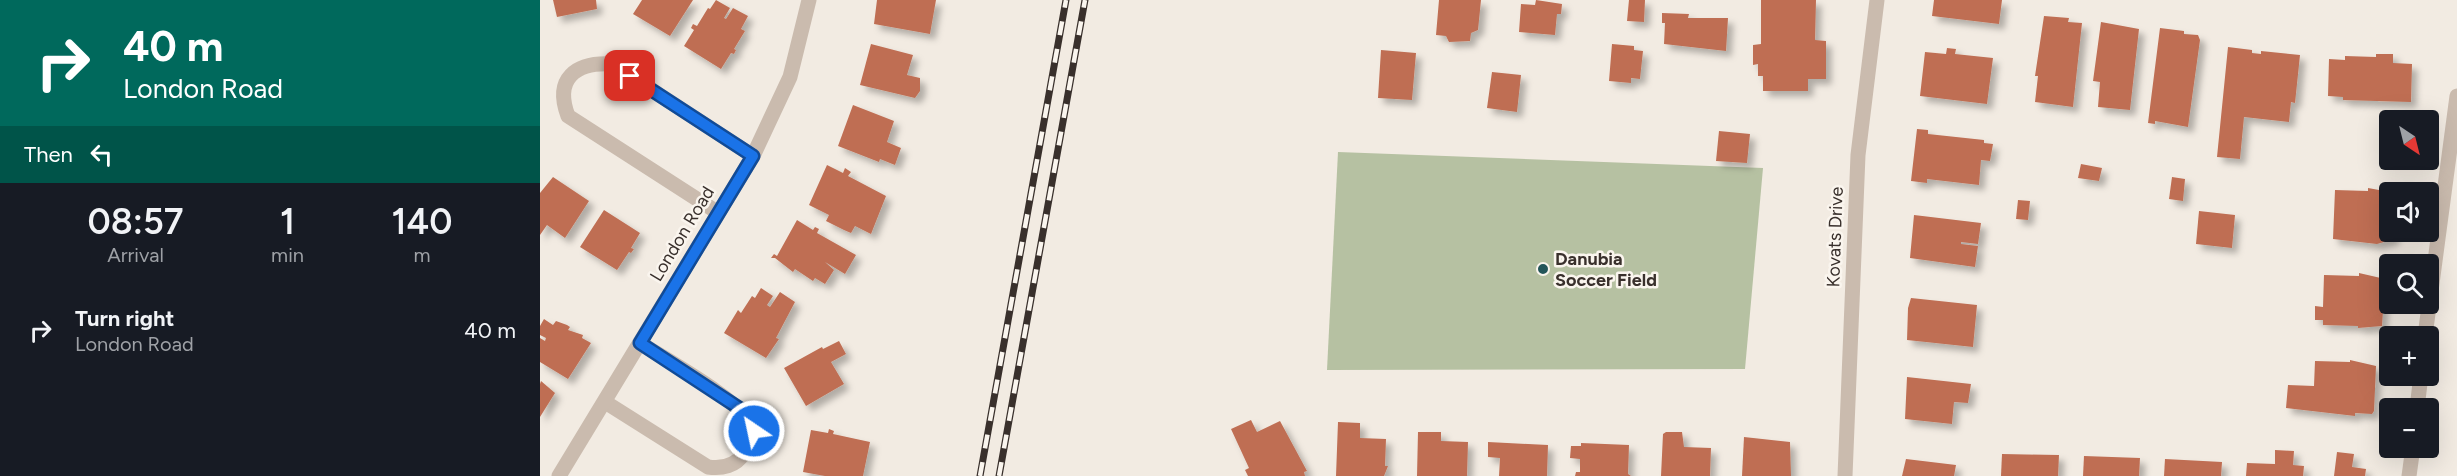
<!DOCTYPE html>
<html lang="en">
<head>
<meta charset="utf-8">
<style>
	:root { --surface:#171b24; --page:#20242c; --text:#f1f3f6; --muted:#9ea1a6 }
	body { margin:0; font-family:Figtree,sans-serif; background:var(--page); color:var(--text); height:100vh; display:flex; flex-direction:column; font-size:22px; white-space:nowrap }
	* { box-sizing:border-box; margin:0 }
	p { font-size:20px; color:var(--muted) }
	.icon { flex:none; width:33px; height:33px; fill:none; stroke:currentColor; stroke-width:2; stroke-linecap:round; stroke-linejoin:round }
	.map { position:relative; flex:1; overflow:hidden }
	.panel { display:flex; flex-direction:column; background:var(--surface); width:540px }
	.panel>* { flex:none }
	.banner { background:#00695c; color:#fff; overflow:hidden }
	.needle { width:39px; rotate:145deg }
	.fabs { position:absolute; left:1839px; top:110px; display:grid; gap:12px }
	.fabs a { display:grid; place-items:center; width:60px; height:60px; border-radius:6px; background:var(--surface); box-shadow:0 6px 24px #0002; font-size:30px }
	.pin { position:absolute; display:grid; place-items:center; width:51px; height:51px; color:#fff; margin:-26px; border-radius:12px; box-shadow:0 3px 9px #0006 }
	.me { position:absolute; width:66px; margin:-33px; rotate:326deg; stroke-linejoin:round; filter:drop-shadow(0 0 4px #0008) }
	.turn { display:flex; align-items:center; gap:21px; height:126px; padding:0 24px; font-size:27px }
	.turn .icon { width:78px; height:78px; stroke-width:2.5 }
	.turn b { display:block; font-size:42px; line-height:51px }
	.then { display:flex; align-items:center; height:57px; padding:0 24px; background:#0003; gap:12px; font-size:22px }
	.eta { display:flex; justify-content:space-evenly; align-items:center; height:102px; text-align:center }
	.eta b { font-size:36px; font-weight:600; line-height:42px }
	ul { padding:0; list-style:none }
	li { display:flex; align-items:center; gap:18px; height:90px; padding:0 24px }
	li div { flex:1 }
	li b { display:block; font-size:22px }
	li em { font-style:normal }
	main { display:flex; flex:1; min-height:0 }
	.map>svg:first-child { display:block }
	.green { fill:#b6c1a2 }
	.building { fill:#bf6e53; filter:url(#shadow) }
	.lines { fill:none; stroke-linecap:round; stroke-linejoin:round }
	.minor { stroke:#cabbae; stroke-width:15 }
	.rail-casing { stroke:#39302c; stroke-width:7 }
	.rail { stroke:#faf5ee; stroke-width:4.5; stroke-dasharray:14; stroke-linecap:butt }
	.route-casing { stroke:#114b97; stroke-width:15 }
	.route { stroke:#1a73e8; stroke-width:10 }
	.poi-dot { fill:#235559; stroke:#faf5ee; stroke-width:2 }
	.labels { text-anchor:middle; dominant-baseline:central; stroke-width:5; stroke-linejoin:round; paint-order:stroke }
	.street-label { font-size:18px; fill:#39302c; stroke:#faf5ee }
	.poi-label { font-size:18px; font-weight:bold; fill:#39302c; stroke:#faf5ee; text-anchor:start }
</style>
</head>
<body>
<main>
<section class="panel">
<div class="banner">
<div class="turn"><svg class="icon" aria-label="right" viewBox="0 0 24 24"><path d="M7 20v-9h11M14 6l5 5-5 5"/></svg><div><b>40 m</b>London Road</div></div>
<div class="then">Then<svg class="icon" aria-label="left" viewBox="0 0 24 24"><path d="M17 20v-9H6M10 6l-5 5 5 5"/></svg></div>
</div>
<div class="eta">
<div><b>08:57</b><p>Arrival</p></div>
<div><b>1</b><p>min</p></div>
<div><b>140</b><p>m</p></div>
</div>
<ul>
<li><svg class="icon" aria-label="right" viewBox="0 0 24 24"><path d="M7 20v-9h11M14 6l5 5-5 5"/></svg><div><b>Turn right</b><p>London Road</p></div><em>40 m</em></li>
</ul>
</section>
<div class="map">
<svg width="1917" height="476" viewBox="0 0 1917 476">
	<defs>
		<filter id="shadow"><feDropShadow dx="5.5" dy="5.5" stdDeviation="3" flood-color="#0004"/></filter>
	</defs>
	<rect width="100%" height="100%" fill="#f2ebe2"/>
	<!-- green -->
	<polygon class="green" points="798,152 1223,168 1205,369 787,370"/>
	<!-- building -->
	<g class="building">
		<polygon points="13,0 56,0 57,9 17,17"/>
		<polygon points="102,0 153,0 130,36 93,14"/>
		<polygon points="176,0 190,8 184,18 186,19 193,8 208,16 201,29 205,31 194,49 196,50 194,54 191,53 181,69 144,46 154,30 151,28 153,24 157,26 168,8 170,9"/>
		<polygon points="337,0 396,0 390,34 334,24"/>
		<polygon points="899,0 941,0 938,30 931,33 930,41 909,42 906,36 896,35"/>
		<polygon points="996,0 1022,4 1021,14 1017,14 1015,35 979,32 981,4 995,5"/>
		<polygon points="1089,0 1105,0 1104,22 1087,21"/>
		<polygon points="1221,0 1276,0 1275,40 1286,41 1286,79 1268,79 1268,91 1223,91 1223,76 1218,76 1218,64 1213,65 1213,45 1221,44"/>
		<polygon points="1394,0 1462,0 1459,24 1392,16"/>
		<polygon points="1122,13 1149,14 1148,18 1188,18 1186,51 1124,44 1125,23 1122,23"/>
		<polygon points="1504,16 1529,18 1528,22 1542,23 1533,107 1495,102 1498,76 1495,76"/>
		<polygon points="1561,22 1599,29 1590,110 1558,107 1560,82 1553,81"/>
		<polygon points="1620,28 1644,31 1644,34 1658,35 1660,40 1648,127 1615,121 1615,124 1608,123"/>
		<polygon points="331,44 373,55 367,75 380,78 380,91 375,98 320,85"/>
		<polygon points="1072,44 1094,46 1094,50 1103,51 1100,79 1091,78 1091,83 1069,81"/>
		<polygon points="1688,47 1712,50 1712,53 1721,54 1721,51 1760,55 1755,103 1751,102 1749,122 1704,117 1700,159 1677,157"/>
		<polygon points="1407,48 1416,49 1415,54 1453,58 1447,104 1380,96 1385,52 1406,54"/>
		<polygon points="841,50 876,53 872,100 838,98"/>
		<polygon points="1836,54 1853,54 1853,63 1872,64 1871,102 1803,100 1803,97 1788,96 1789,59 1805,60 1805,56 1836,57"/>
		<polygon points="952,72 981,75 977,112 947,108"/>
		<polygon points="313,105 354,121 347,142 361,148 355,165 340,159 339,162 298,146"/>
		<polygon points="1377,129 1388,130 1388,134 1444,140 1444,143 1453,144 1450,161 1441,160 1439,185 1387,179 1387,183 1371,181"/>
		<polygon points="1179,131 1210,134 1207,163 1176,161"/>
		<polygon points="1541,164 1562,168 1559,181 1538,178"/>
		<polygon points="287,165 303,173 305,168 311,172 308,176 346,196 331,234 315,226 311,233 304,230 286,221 289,215 269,205"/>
		<polygon points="13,177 49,201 25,238 7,225 0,235 0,193"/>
		<polygon points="1632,177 1645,179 1643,201 1629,199"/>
		<polygon points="1828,188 1850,192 1850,231 1854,231 1854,239 1837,244 1793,239 1795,190 1828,191"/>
		<polygon points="1478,200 1490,201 1488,220 1476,219"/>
		<polygon points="64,210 100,233 91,248 94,249 91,253 89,252 77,270 40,247"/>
		<polygon points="1659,211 1695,215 1692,248 1656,244"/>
		<polygon points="1374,215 1441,223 1438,244 1421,242 1421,244 1438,246 1435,267 1370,258"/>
		<polygon points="257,220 273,230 275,227 279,229 277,233 316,255 305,274 285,262 294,270 285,284 275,278 273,281 255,269 253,272 235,258 231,258 234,254 237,256"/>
		<polygon points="1819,273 1845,279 1842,326 1818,328 1818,326 1783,325 1783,320 1775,320 1775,306 1783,307 1784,275 1819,276"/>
		<polygon points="221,288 233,296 227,305 230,307 240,292 255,302 236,338 239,339 226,358 184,333 198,310 201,313 212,296 215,298"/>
		<polygon points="1371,298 1437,305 1433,347 1367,340 1368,308"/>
		<polygon points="4,319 13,325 16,321 27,325 30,327 28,330 43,335 42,338 51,343 28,379 0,362 0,338 5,341 6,338 0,335 0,326"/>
		<polygon points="299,341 306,354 291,362 304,384 266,406 244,368 282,347 283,349"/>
		<polygon points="1810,360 1836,366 1834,411 1832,414 1815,413 1815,416 1746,408 1748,385 1774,386 1775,361 1810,362"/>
		<polygon points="1367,377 1431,384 1428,403 1414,402 1412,424 1365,419"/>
		<polygon points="1,381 15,393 0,417 0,384"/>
		<polygon points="711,420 717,432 740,421 767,471 764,472 765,476 708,476 705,470 709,468 691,429"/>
		<polygon points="798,422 820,423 820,438 846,439 845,466 848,466 844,476 796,476"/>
		<polygon points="289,429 294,431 293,434 330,442 323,476 285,476 263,472 271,430 288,433"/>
		<polygon points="878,432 901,432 901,441 928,442 927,476 877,476"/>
		<polygon points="1126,432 1142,432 1144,447 1171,448 1170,476 1121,476 1123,434"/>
		<polygon points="1204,437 1250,442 1251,476 1202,476"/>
		<polygon points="948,442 1008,445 1007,476 959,476 960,458 948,457"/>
		<polygon points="1041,443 1089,445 1088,474 1091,476 1035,476 1036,472 1040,472 1040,459 1030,458 1031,446 1041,446"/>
		<polygon points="1735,450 1754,451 1753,465 1764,466 1763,476 1706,476 1707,463 1735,464"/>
		<polygon points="1797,452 1814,454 1812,467 1826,469 1825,476 1794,476"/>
		<polygon points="1462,454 1519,455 1518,476 1461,476"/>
		<polygon points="1544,456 1600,458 1599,476 1543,476"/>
		<polygon points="1366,459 1416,465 1414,476 1362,476"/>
		<polygon points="1625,459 1682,462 1681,476 1624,476"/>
	</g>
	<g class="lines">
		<!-- minor -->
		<g class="minor">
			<path d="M177,212L28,116C14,79 35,62 72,64L213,156"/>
			<polyline points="1885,336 1917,96"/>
			<path d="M65,402L168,467C182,469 196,466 204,453C209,446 216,437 213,428C207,404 123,358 100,343"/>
			<polyline points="1877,408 1881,375"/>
			<polyline points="19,476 213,156 250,77 269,0"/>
			<polyline points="1305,476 1318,155 1337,0"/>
			<polyline points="1869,476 1873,447"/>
		</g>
		<!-- rail casing -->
		<g class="rail-casing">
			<g id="rail">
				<polyline points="440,476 526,0"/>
				<polyline points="459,476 545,0"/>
			</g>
		</g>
		<!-- rail -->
		<use href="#rail" class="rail"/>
	</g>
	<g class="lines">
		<!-- route casing -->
		<g class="route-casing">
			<polyline id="route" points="90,76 213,156 100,343 199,408 208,417 214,431"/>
		</g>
		<!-- route -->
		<use href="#route" class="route"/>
	</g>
	<!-- markers -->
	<circle class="poi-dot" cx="1003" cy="269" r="6"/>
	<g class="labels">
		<!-- street labels -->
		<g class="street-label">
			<text transform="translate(142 234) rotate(-59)">London Road</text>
			<text transform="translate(1295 237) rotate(-88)">Kovats Drive</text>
		</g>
		<!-- poi labels -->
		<g class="poi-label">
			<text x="1015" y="259">Danubia<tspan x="1015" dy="21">Soccer Field</tspan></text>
		</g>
	</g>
</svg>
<div class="fabs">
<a><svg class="needle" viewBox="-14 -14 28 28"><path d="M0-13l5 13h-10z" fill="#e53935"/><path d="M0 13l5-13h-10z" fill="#9ea1a6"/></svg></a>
<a><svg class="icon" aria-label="sound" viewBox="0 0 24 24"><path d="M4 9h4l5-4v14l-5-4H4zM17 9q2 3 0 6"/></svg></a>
<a><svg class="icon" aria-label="search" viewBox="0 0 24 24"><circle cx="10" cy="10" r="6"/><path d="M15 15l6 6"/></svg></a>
<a>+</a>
<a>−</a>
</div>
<div class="pin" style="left:90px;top:76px;background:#d93025"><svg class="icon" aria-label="arrive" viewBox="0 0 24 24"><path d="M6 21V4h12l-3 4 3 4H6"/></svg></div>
<svg class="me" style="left:214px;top:431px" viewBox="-20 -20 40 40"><circle r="17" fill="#1a73e8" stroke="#fff" stroke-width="3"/><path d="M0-11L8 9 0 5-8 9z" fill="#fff"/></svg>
</div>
</main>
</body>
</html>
